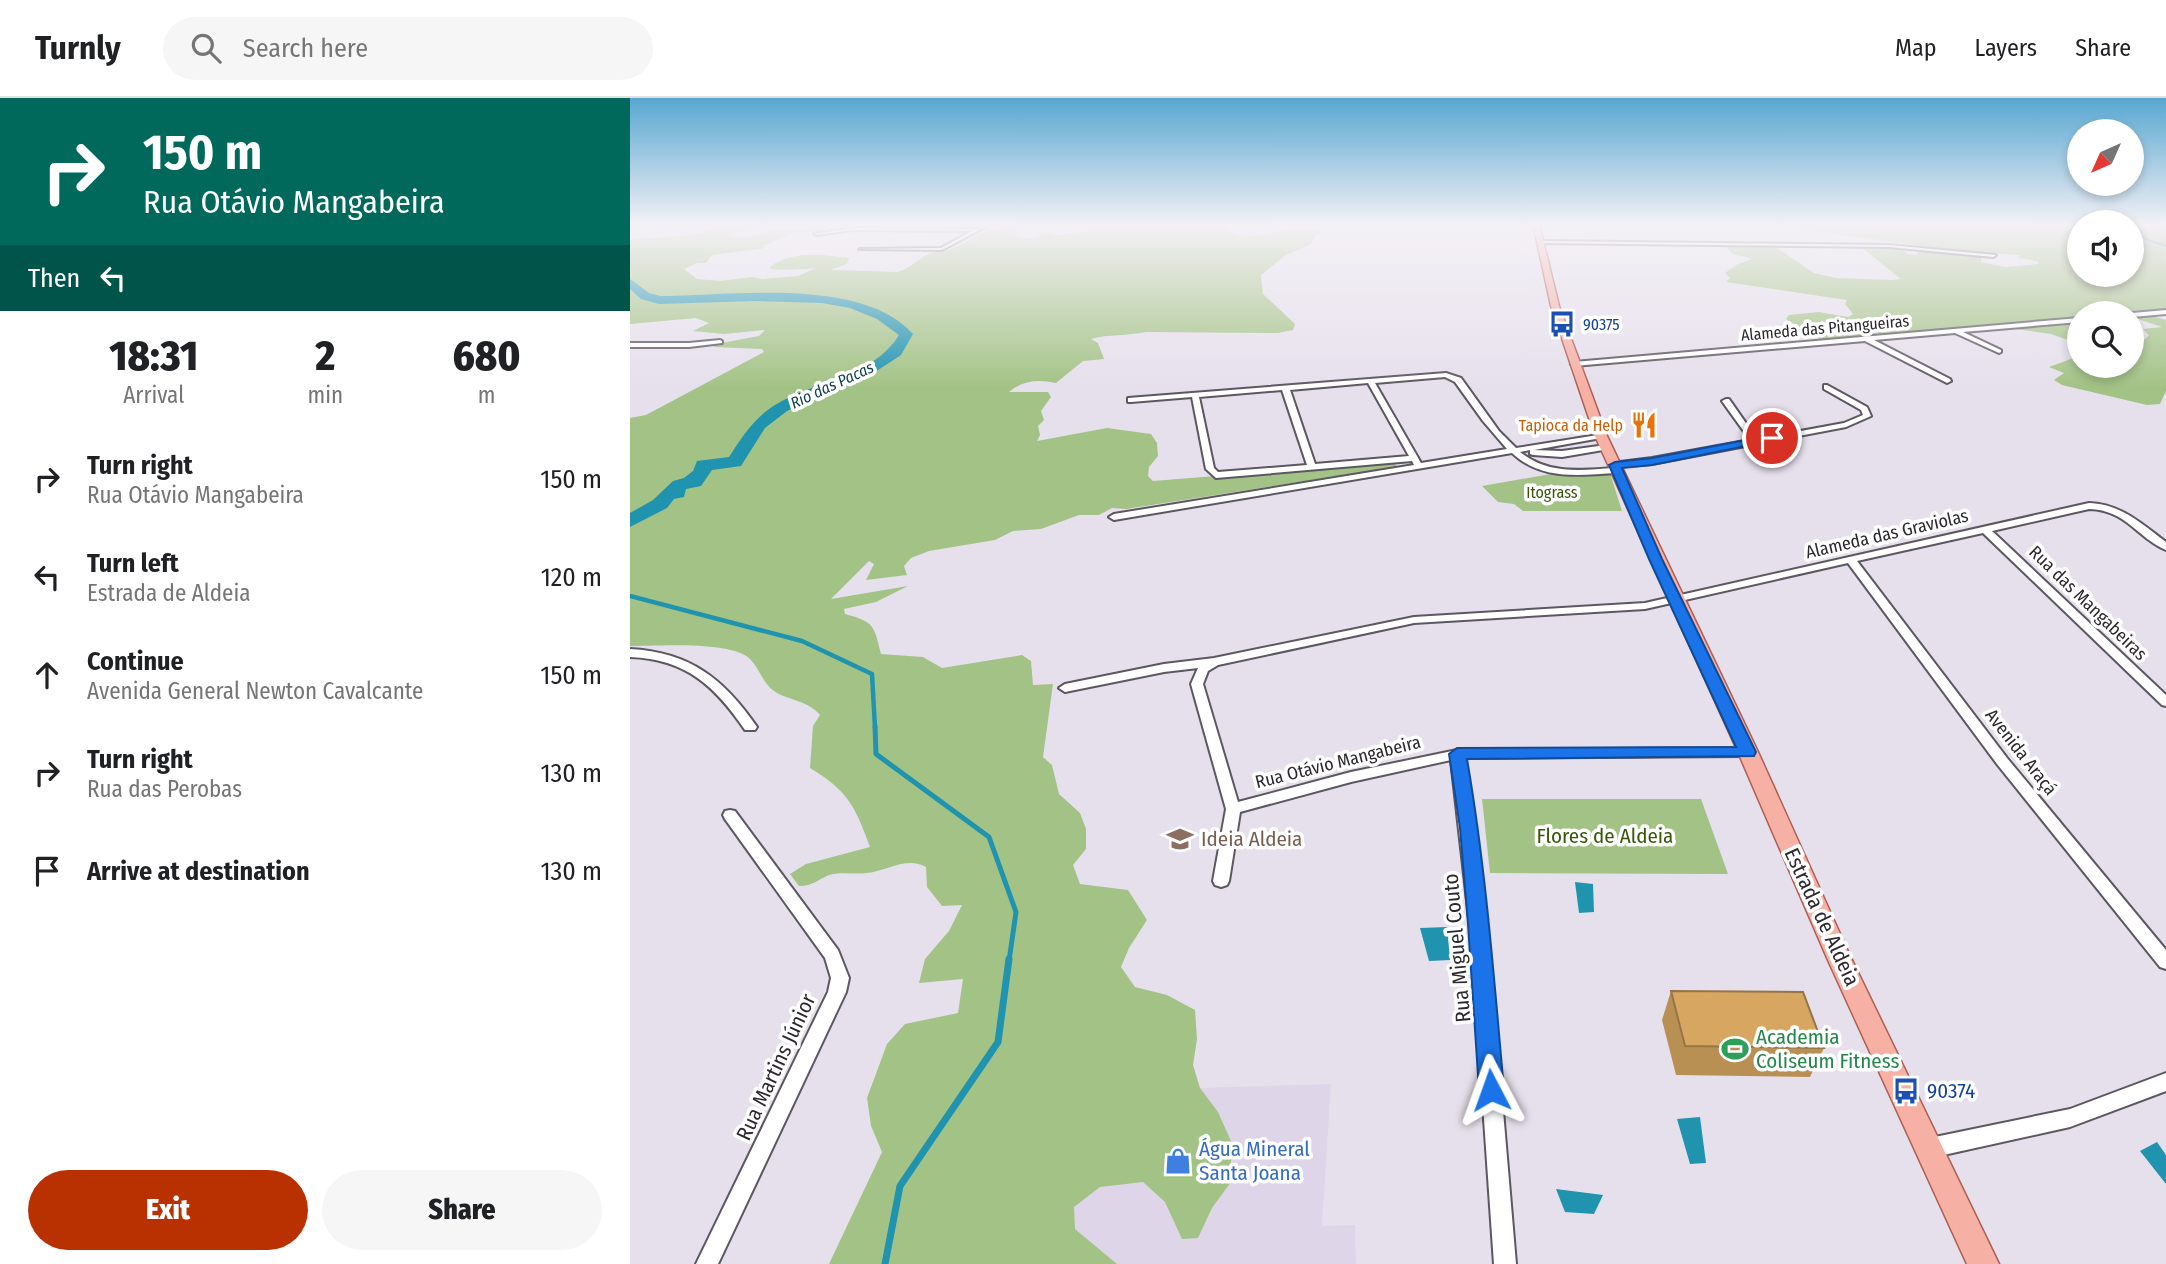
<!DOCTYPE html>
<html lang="en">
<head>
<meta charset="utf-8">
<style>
	:root { --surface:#fff; --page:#f6f6f6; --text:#202124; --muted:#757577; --line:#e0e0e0; --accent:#b93001 }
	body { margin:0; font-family:"Fira Sans Condensed",sans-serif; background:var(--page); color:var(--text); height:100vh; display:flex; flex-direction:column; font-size:26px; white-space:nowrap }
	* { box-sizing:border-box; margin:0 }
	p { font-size:23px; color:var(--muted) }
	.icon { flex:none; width:38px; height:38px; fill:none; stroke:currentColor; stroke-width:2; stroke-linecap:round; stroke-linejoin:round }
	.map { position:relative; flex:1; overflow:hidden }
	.panel { display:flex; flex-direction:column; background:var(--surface); width:630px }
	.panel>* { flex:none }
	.guide { background:#00695c; color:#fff; overflow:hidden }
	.needle { width:46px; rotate:225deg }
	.buttons { position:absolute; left:1437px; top:21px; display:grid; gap:14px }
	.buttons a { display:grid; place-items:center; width:77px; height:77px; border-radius:50%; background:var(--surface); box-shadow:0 4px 10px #0003; font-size:35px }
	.pin { position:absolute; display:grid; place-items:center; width:60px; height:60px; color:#fff; margin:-30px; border:4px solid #fff; border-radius:50%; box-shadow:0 2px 7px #0007 }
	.me { position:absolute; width:77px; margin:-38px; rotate:356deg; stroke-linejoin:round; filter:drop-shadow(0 0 5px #0008) }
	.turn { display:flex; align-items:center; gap:24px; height:147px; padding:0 28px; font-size:32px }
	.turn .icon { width:91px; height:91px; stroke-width:2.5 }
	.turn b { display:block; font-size:49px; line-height:60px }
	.then { display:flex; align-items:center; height:66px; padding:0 28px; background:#0003; gap:14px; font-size:26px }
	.eta { display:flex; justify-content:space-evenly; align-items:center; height:119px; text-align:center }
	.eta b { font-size:42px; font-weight:800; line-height:49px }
	.cta { display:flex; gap:14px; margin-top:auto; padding:14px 28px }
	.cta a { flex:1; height:80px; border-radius:42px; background:var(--accent); color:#fff; font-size:28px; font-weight:800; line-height:80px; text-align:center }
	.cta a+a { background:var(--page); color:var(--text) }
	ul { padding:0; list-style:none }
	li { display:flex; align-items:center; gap:21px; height:98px; padding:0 28px }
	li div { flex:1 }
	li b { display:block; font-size:26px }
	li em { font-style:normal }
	header { display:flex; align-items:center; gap:42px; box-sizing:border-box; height:98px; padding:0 35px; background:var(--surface); border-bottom:2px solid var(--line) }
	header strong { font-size:33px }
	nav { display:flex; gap:38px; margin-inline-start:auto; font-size:24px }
	.search { width:490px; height:63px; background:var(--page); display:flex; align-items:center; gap:18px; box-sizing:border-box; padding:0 24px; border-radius:38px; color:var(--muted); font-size:26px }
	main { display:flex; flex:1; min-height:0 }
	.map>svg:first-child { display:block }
	.built { fill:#dfd5e8 }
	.green { fill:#a3c386; fill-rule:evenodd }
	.water { fill:#2093af }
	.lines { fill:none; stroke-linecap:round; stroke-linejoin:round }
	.stream-far3 { stroke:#2093af; stroke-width:2 }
	.stream-far2 { stroke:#2093af; stroke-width:4.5 }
	.stream-far1 { stroke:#2093af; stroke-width:5 }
	.stream { stroke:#2093af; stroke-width:7 }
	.river { fill:#2093af; fill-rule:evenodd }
	.minor-casing { stroke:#5c5761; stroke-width:4 }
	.primary-casing { stroke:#ad5f54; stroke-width:3 }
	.minor { fill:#fff; fill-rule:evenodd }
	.primary { fill:#f7b0a4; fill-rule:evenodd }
	.wall { fill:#b99054 }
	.building { fill:#d7a762; stroke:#967545; stroke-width:2 }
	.route { fill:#1a73e8; stroke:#114b97; stroke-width:2 }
	.labels { text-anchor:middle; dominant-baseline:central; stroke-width:7; stroke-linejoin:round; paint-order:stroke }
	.far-transit-label { font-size:16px; fill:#164399; stroke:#fff; text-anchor:start }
	.far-street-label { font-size:16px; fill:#2c292e; stroke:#fff }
	.far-water-label { font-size:16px; font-style:italic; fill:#0f3e4a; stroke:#fff }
	.far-food-label { font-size:16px; fill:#c56008; stroke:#fff; text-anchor:end }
	.far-park-label { font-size:16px; fill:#37570a; stroke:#fff }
	.street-label { font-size:18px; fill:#2c292e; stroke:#fff }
	.near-park-label { font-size:21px; fill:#37570a; stroke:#fff }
	.near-education-label { font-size:21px; fill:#785e54; stroke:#fff; text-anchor:start }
	.near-street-label { font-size:21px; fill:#2c292e; stroke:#fff }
	.near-leisure-label { font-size:21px; fill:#27864d; stroke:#fff; text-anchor:start }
	.near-transit-label { font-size:21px; fill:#164399; stroke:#fff; text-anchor:start }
	.near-shop-label { font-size:21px; fill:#366cbe; stroke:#fff; text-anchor:start }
</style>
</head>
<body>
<header>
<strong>Turnly</strong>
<div class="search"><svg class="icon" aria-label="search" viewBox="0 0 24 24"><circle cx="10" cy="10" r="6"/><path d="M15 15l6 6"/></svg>Search here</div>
<nav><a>Map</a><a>Layers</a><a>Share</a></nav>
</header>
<main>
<section class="panel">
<div class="guide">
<div class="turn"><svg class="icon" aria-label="right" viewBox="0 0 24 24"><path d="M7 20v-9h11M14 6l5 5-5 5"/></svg><div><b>150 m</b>Rua Otávio Mangabeira</div></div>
<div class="then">Then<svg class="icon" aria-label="left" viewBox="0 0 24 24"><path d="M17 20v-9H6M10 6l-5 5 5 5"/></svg></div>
</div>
<div class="eta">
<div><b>18:31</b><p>Arrival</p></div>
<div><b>2</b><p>min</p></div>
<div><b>680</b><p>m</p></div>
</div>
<ul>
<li><svg class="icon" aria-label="right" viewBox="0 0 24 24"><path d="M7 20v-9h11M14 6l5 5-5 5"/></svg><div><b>Turn right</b><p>Rua Otávio Mangabeira</p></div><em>150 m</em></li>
<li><svg class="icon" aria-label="left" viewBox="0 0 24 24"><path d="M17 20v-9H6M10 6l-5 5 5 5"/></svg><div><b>Turn left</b><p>Estrada de Aldeia</p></div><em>120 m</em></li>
<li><svg class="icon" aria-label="ahead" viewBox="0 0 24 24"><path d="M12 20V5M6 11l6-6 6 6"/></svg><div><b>Continue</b><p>Avenida General Newton Cavalcante</p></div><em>150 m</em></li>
<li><svg class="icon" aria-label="right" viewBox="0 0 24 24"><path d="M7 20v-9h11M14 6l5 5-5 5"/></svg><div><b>Turn right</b><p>Rua das Perobas</p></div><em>130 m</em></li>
<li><svg class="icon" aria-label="arrive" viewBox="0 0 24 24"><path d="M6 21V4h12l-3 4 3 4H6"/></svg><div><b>Arrive at destination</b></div><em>130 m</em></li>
</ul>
<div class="cta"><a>Exit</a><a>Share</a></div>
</section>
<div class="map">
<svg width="1536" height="1166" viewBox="0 0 1536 1166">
	<rect width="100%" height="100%" fill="#e6e0ec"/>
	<!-- built -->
	<g class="built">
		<polygon points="104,126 355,126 343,131 175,129 139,144 59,143"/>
		<polygon points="701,986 692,1128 725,1127 726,1166 373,1166 570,990"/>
	</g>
	<!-- green -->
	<g class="green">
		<path d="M94,126H143L103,135L98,139H118L146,131L179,132L205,126H250L244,129L163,135L133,148L135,150L82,157L76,165H67L54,171L67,181L91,183L122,179L132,181L168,178L186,170C177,171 146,173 139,170C158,152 196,157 219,160L217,166L200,172L267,174C278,171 285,164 295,158C303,153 313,154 321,151C348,141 349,129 382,130L386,138C393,140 404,143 410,137L405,135L419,134L431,137L476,130L438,129L443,126H601L594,131C627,150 660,121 694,134L684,139L681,146L656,157L631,177L633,196L665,226L663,232L648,235L516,234C497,238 478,236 461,241L468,245L474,261L453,263L426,285C408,281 393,282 379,294H418L421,299L411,313L414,322L408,328L410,337L407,343L477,330L521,336L527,345L528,358L519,369L518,378L523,383L762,364L767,368L765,369L496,411L482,410L469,417H449L411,431L383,433L365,442L299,453L281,460L274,468L277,477L236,482L244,466L239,463L201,501L278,488L246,504L214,511L215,516C245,524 244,528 251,556L293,559L312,570L392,557L401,563L403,587L423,586L413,659L422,667L429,696L450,715L456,731V751L443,767L450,786L498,792L517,822L499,850L491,869L505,889L537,897L565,912L567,941L563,967L570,990L588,1014L601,1043V1084L582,1110L568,1140L552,1141L535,1104L513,1084L470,1089L444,1109L445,1131L487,1166H199L252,1054L241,1028L237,1000L257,946L275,926L328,915L333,881L289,885L295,861L319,833L332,807L312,808L297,789L296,769C277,758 257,773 237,775C225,777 212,773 199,777C187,782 183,788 169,788L160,776L176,766L240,749C225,708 218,693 180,670L183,628L190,617C178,603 162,603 147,595C133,587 131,573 121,562C104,542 25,548 0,548V320L16,317L134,254L132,251L84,249L86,246L129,238L135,232L94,236L63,233L79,225L66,220L0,226V142L59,137L96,128Z"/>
		<path d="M1125,126H1449V177H1502V126H1536V212L1449,215V219L1191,242L1156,221L1159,217L1189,214L1218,219L1223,216L1215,206L1217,202L1096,184L1100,180L1095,175L1108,166L1122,161L1103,156L1095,147L1144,148L1184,175L1206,180L1262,182L1271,181L1231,149H1269L1277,156L1289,157L1284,150L1325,152C1258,144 1192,133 1125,126ZM1332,153L1390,157L1389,160L1407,163L1409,166L1375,169L1351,164V159Z"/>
		<path d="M1522,218L1536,222V293L1530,306L1517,307L1432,287L1424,282L1434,275L1419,269L1449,258V268H1502V239C1509,242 1514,244 1519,237L1513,231L1532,229L1502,219Z"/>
		<polygon points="1449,224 1449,246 1421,236 1379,230"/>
		<polygon points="980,375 992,413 893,413 884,406 868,404 852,388 921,376"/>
		<polygon points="852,701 1071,701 1098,776 860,775"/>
	</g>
	<!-- water -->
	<g class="water">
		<polygon points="945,784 963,786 964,814 949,815"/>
		<polygon points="817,829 820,862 799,863 790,830"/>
		<polygon points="1070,1019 1076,1065 1060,1066 1047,1021"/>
		<polygon points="1527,1044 1536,1057 1536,1086 1510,1053"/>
		<polygon points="926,1091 973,1097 964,1116 935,1114"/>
	</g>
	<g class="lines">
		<!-- stream-far3 -->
		<g class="stream-far3">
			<polyline points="1502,131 1513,134 1503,136"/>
			<polyline points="1502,136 1536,148"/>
		</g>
		<!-- stream-far2 -->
		<polyline class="stream-far2" points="0,498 172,543 242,576 245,630"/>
		<!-- stream-far1 -->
		<polyline class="stream-far1" points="245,628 246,656 359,739 386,814 379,863"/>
		<!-- stream -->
		<polyline class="stream" points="255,1166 270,1088 368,944 379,861"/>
		<!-- river -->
		<path class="river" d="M0,181L19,195L30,198C100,198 232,178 283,236L271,257L245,274L157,313L135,330L111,368L82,372L71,388L56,391L54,399L44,401L37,410L0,429V415L23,402L43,383L54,380L63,373L67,363L99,359C112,339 124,320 145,307C184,283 244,279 269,237L247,221L220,210L192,205L125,203L29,206L11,201L0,191Z"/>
		<!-- minor casing -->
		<g class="minor-casing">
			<g id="minor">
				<polygon points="356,126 361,126 312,152 229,151 311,150 342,133 223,132 186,137 184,136 223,130 347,131"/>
				<polygon points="911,143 1259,147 1366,157 1363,159 1259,149 909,145"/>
				<polygon points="1536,212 1536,216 1502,219 1502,215"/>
				<polygon points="1449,220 1449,224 1333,234 1371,252 1371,254 1369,255 1325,235 1244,242 1320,281 1321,283 1317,285 1235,243 944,268 941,266 944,264"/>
				<polygon points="90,242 92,243 92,245 59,249 0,249 0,245 59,245"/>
				<path d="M816,275L831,280L869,333L886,350L974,336L975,338L971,340L904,352L932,353L976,347H979V351L932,359L903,357L900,356V352L890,354C919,377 950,372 985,370L981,367L982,365L1022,360L1120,342L1092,303L1096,301H1099L1127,341L1214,325L1233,317L1231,312L1194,291V287H1197L1237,309L1241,318L1216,329L1022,366L986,369L991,372L987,375C949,377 912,383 882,355L484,422L479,419L484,416L784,367L782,363L586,380L576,371L562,299L501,304H498V300ZM815,279L825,284L853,323L877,351L791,365L745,285ZM738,285L779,358L685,366L660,292ZM652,292L677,367L588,374L584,370L569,299Z"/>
				<path d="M1459,405C1491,406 1512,426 1536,444V452C1507,440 1497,412 1459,411L1362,433L1536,597V608L1532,607L1353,435L1227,463L1377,660L1536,852V871L1530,869L1367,666L1218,465L1015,511L784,525L588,567L578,573L573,586L608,704L721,674L827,652L1118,650L1123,651L1125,654L1123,657L1118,658L834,660L859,847L886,1166H864L842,847L821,662L721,684L610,714L599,783L597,787L591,789L585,787L583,783L596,711L561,586L568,570L534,574L435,594L429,590L435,586L534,566L584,560L784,519L1015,505Z"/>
				<path d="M0,551C60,554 94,581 127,629L125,632H115C85,588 56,561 0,559Z"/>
				<polygon points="100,712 105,713 208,852 219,880 216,894 88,1166 66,1166 198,894 201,880 195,860 95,721 93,717 95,713"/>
				<polygon points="1536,975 1536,993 1440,1029 1300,1060 1293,1057 1290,1050 1293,1043 1300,1040 1440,1011"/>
			</g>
		</g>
		<!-- primary casing -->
		<g class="primary-casing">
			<polygon id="primary" points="903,126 909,126 929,208 977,338 1128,654 1221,860 1369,1166 1337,1166 1197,860 1108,654 965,338 921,208"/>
		</g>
		<!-- minor -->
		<use href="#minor" class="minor"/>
		<!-- primary -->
		<use href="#primary" class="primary"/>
	</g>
	<!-- wall -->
	<polygon class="wall" points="1041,893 1194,950 1180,979 1046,977 1032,922"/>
	<!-- building -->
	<polygon class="building" points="1041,893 1173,894 1194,950 1055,948"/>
	<!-- sky -->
	<linearGradient id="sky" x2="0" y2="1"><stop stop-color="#58a7d1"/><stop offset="0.44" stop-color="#f4f1f6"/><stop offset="1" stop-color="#f4f1f6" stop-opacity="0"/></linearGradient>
	<rect width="1536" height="289" fill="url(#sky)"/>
	<!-- route -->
	<path class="route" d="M1142,337H1146V342L1022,367L992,370L1032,461L1126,654L1124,658L837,661C856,771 864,881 874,992L870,1000L861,1003L853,1000L849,992L838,826L830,730L819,656L827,650L1106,649L1019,461L979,367L985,364L1022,360Z"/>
	<!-- icons -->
	<defs>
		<g id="bus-bare" transform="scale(2.1)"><path d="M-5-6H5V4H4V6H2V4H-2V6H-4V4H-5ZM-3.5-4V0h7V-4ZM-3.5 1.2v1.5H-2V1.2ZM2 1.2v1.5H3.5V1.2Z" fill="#1a4fb4" stroke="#fff" stroke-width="2.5" paint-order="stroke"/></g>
		<g id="restaurant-bare" transform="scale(2.1)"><path d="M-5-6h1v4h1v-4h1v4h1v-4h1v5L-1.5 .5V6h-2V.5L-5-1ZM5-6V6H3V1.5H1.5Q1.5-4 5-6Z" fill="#e8710a" stroke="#fff" stroke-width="2.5" paint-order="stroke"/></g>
		<g id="school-bare" transform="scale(2.1)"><path d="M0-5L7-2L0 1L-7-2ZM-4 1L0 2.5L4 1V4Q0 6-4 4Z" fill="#8d6e63" stroke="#fff" stroke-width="2.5" paint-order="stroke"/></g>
		<g id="stadium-bare" transform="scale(2.1)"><path d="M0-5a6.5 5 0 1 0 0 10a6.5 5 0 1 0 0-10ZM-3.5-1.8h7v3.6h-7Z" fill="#2e9e5b" stroke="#fff" stroke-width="2.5" paint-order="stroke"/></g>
		<g id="shop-bare" transform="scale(2.1)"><path d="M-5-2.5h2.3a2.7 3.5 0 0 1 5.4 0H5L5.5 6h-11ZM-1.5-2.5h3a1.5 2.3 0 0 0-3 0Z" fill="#3f7fe0" stroke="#fff" stroke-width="2.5" paint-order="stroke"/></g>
	</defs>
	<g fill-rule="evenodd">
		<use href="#bus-bare" x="932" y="226"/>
		<use href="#restaurant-bare" x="1014" y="327"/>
		<use href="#school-bare" x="550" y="741"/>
		<use href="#stadium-bare" x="1105" y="951"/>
		<use href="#bus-bare" x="1276" y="993"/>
		<use href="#shop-bare" x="548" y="1063"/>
	</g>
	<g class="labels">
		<!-- far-transit labels -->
		<g class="far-transit-label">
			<text x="953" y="226">90375</text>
		</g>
		<!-- far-street labels -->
		<g class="far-street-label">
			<text transform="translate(1195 230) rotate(-5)">Alameda das Pitangueiras</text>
		</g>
		<!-- far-water labels -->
		<g class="far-water-label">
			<text transform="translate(202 287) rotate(-25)">Rio das Pacas</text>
		</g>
		<!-- far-food labels -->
		<g class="far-food-label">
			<text x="993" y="327">Tapioca da Help</text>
		</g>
		<!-- far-park labels -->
		<g class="far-park-label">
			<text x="922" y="394">Itograss</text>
		</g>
		<!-- street labels -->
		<g class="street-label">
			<text transform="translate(1257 436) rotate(-13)">Alameda das Graviolas</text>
			<text transform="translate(1458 505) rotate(44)">Rua das Mangabeiras</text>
			<text transform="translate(1391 654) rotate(52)">Avenida Araçá</text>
			<text transform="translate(708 664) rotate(-14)">Rua Otávio Mangabeira</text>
		</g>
		<!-- near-park labels -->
		<g class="near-park-label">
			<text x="975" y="738">Flores de Aldeia</text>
		</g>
		<!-- near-education labels -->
		<g class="near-education-label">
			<text x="571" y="741">Ideia Aldeia</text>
		</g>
		<!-- near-street labels -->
		<g class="near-street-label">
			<text transform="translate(1192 819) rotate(65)">Estrada de Aldeia</text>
			<text transform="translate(827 850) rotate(-95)">Rua Miguel Couto</text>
			<text transform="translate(146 969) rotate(-65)">Rua Martins Júnior</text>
		</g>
		<!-- near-leisure labels -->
		<g class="near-leisure-label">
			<text x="1126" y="939">Academia<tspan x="1126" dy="24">Coliseum Fitness</tspan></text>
		</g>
		<!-- near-transit labels -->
		<g class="near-transit-label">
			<text x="1297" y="993">90374</text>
		</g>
		<!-- near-shop labels -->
		<g class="near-shop-label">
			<text x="569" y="1051">Água Mineral<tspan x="569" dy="24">Santa Joana</tspan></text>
		</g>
	</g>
</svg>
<div class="buttons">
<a><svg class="needle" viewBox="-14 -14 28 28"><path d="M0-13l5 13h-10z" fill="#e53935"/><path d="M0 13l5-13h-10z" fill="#757577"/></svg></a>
<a><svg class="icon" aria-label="sound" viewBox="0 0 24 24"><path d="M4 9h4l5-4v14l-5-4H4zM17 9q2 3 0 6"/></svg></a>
<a><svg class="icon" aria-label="search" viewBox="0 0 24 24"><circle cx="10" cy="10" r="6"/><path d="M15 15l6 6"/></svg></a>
</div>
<div class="pin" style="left:1142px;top:340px;background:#d93025"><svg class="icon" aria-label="arrive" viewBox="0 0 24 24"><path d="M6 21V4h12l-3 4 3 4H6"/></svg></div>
<svg class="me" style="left:861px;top:992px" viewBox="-20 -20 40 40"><path d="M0-17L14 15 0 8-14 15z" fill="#1a73e8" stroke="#fff" stroke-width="4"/></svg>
</div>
</main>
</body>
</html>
